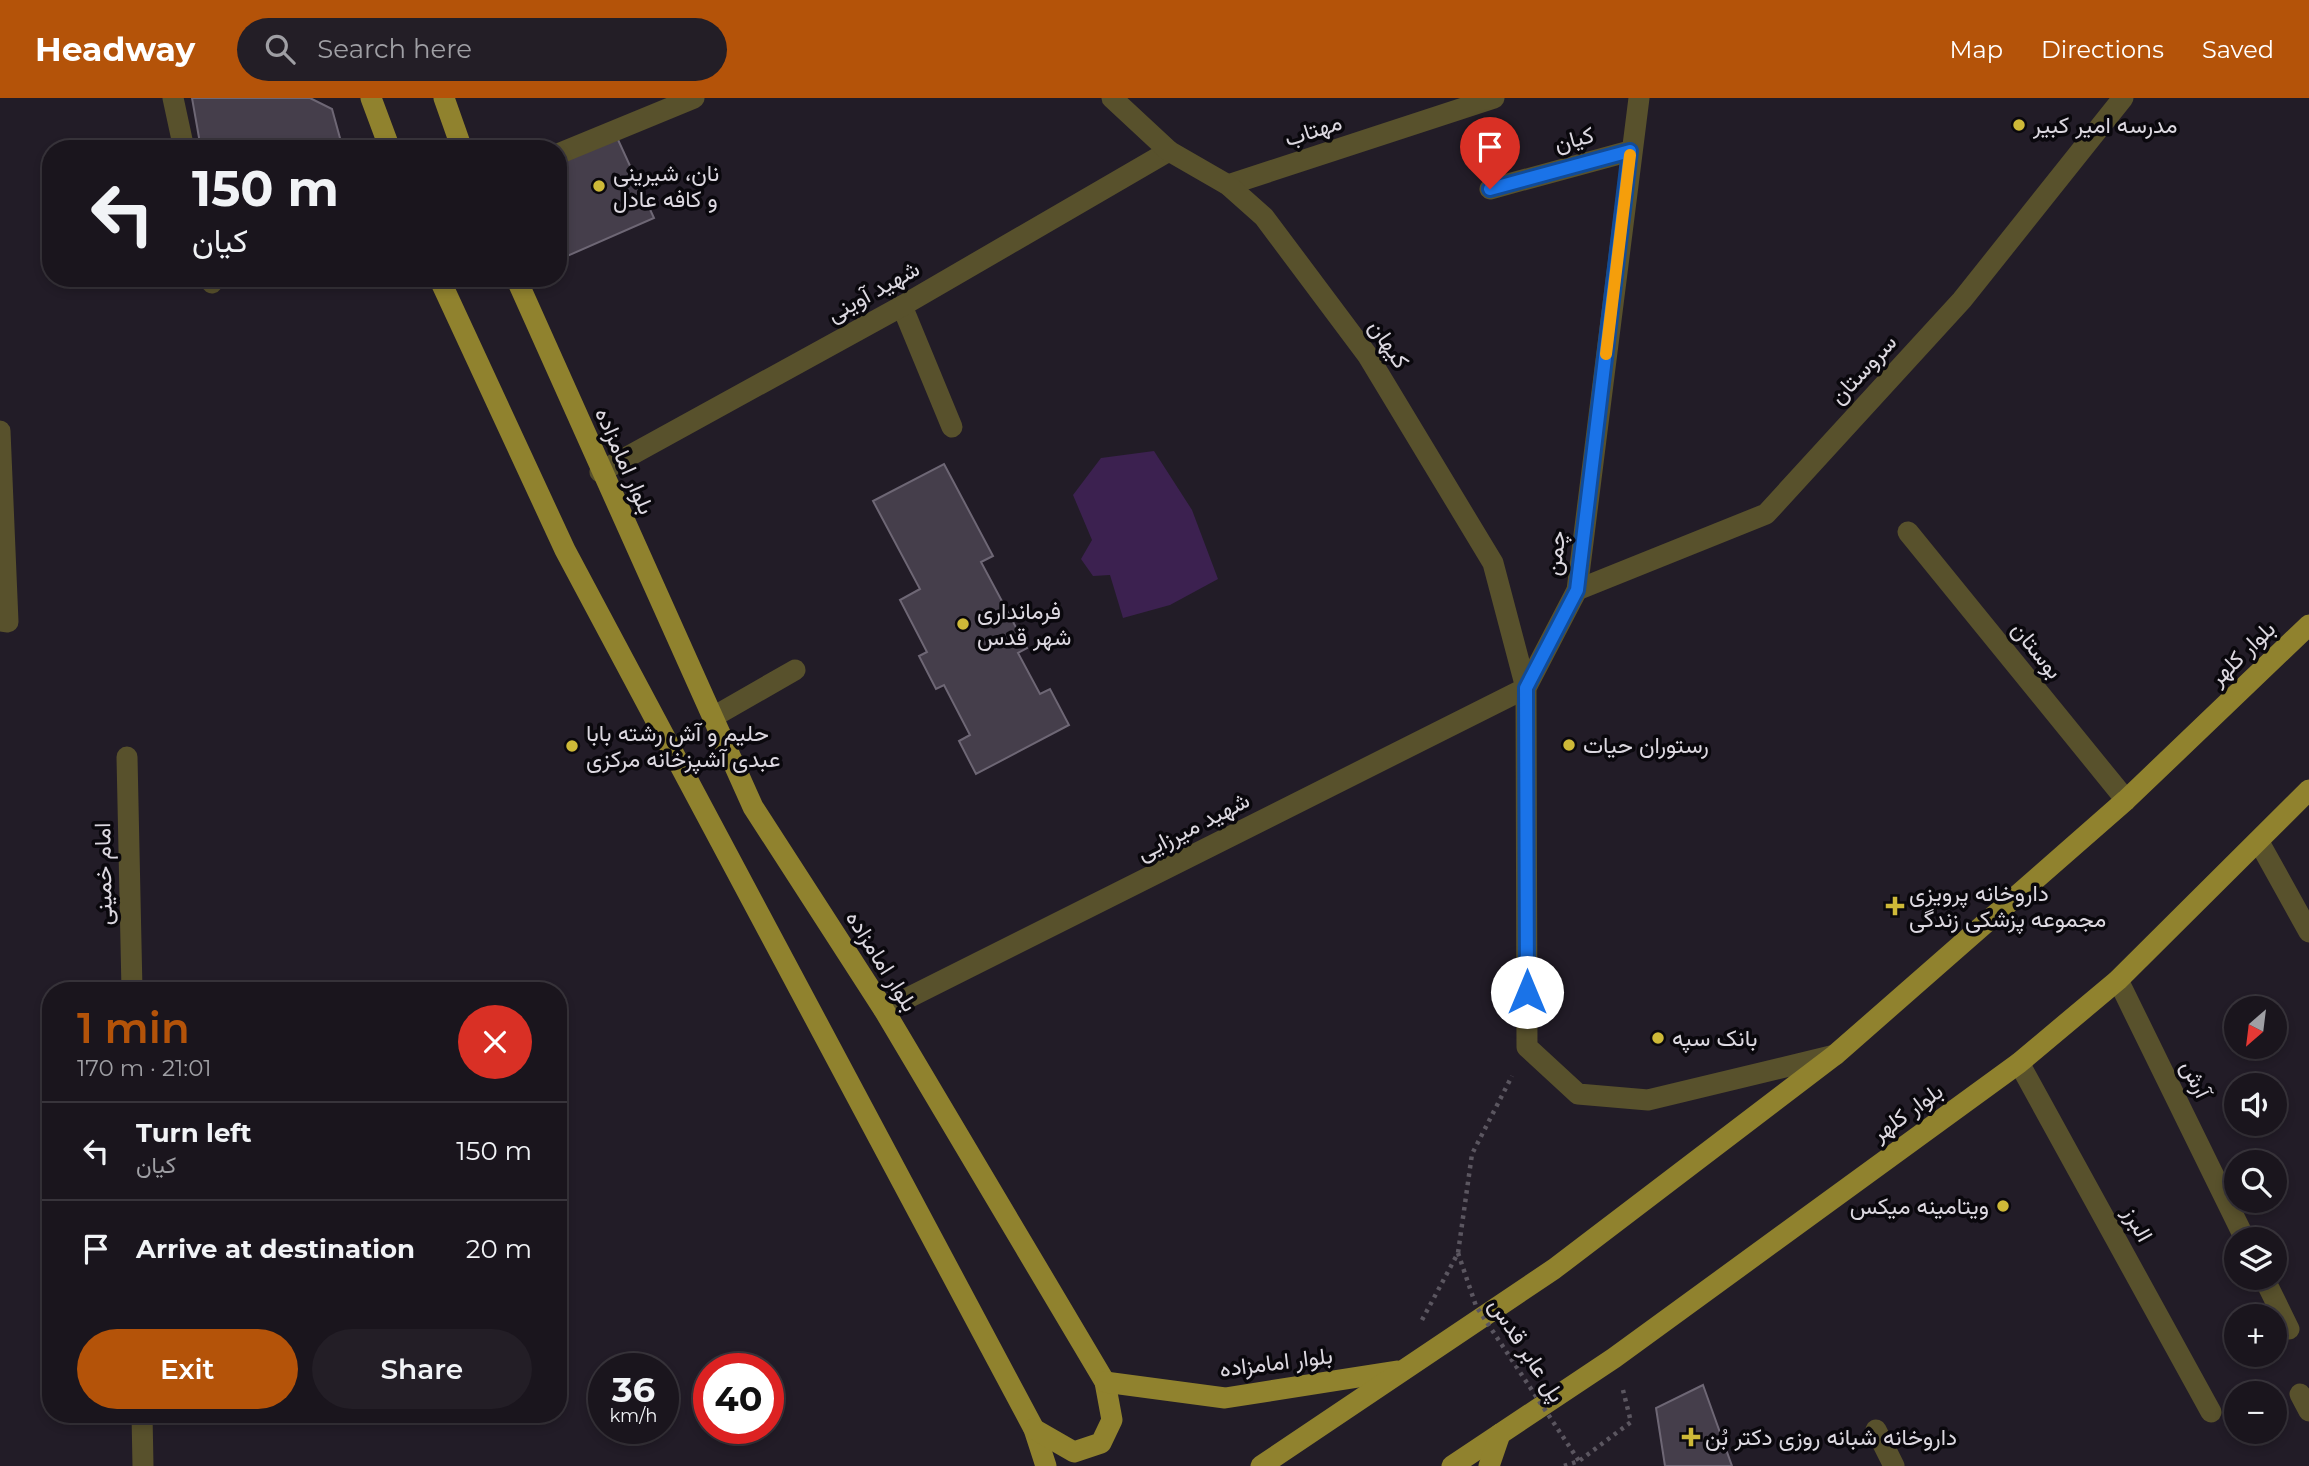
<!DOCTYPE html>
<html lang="en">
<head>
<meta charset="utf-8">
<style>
	:root { --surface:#1a151d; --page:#231e26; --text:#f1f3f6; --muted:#9f9fa4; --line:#38343b; --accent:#b45309 }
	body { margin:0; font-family:Montserrat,Vazirmatn,sans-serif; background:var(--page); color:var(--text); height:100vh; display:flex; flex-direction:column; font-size:26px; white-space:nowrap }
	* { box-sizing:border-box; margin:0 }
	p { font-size:23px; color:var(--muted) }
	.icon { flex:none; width:38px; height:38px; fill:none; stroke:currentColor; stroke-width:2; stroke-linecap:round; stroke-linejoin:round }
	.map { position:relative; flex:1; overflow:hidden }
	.sheet { position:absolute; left:42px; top:884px; width:525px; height:441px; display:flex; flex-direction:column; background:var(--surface); border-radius:28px; box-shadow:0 4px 10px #0003,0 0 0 2px var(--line) }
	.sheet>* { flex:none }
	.hud { position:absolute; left:42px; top:42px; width:525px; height:147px; border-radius:28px; box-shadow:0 4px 10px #0003,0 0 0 2px var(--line); background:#1a151d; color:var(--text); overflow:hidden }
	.needle { width:46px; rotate:208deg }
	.tools { position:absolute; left:2224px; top:898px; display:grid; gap:14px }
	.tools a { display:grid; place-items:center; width:63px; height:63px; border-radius:50%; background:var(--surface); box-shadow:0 4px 10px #0003,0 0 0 2px var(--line); font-size:35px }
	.speed { position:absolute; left:588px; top:1255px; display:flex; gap:14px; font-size:35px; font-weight:700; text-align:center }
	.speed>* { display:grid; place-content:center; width:91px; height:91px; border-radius:50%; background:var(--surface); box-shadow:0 4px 10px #0003,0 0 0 2px var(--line); line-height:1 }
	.speed small { font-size:18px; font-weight:400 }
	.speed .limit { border:10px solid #d22; background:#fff; color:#111 }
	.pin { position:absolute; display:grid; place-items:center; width:60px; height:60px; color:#fff; margin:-72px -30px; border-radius:50% 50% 50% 0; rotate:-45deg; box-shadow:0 0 7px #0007 }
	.pin .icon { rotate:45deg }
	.me { position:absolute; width:77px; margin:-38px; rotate:0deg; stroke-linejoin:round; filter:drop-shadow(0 0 5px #0008) }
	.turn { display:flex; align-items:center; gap:24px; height:147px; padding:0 35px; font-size:32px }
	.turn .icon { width:91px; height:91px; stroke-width:2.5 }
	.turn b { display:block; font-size:49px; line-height:60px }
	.round { display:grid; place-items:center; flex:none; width:74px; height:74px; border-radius:37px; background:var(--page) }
	.summary { display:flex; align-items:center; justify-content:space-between; height:119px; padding:0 35px }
	h1 { font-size:42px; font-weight:600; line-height:52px; color:var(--accent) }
	.action { display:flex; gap:14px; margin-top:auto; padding:14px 35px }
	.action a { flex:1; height:80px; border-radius:42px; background:var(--accent); color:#fff; font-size:28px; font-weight:600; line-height:80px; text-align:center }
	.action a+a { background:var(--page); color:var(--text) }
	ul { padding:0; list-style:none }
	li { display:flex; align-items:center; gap:21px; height:98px; padding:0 35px; border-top:2px solid var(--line) }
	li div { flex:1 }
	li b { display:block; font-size:26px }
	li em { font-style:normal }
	header { display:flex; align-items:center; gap:42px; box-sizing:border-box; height:98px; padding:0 35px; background:var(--accent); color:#fff }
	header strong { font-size:33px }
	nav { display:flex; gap:38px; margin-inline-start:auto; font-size:24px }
	.search { width:490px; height:63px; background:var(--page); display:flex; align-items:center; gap:18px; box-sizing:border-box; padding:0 24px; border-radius:38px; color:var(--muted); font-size:26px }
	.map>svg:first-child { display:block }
	.green { fill:#3c2150 }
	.building { fill:#453e4b; stroke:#6e6775; stroke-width:2 }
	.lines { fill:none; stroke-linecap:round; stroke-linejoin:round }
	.path { stroke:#5b5660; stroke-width:4.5; stroke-dasharray:3.5 5; stroke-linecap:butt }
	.minor { stroke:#58512c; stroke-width:21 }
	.major { stroke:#90822e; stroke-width:21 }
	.path-bridge { stroke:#5b5660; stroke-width:4.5; stroke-dasharray:3.5 5; stroke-linecap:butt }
	.route-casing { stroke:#114b97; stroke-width:18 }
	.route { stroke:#1a73e8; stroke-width:12 }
	.slow { stroke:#f59e0b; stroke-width:12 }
	.poi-dot { fill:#ceb938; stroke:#0a080d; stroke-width:2.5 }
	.labels { text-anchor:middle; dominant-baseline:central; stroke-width:7; stroke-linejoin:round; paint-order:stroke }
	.poi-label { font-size:23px; fill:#dcd8e0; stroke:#0a080d; text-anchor:start }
	.street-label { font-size:23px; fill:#dcd8e0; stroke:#0a080d }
</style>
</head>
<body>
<header>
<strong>Headway</strong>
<div class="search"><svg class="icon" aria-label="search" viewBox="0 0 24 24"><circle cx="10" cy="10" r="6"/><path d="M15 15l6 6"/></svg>Search here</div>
<nav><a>Map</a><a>Directions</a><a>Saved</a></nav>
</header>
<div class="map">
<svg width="2309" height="1368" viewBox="0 0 2309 1368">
	<rect width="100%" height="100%" fill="#221c27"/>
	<!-- green -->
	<polygon class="green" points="1154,353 1192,412 1218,481 1170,507 1123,520 1110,477 1093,478 1081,461 1092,442 1073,397 1101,360"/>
	<!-- building -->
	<g class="building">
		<polygon points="192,0 310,0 332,11 343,51 201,51"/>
		<polygon points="614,33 654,120 558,162 558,56"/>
		<polygon points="944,366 993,458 981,464 1027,550 1018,555 1040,596 1050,591 1069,627 976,676 959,643 970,637 944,587 936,591 919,558 927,554 900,502 920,491 873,403"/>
		<polygon points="1703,1287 1732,1368 1665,1368 1656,1310"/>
	</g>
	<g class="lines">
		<!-- path -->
		<g class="path">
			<polyline points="1422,1222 1458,1155 1472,1056 1512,978"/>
			<polyline points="1564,1368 1579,1363 1631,1324 1623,1292"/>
		</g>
		<!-- minor -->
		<g class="minor">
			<polyline points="173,0 184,51"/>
			<polyline points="1639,0 1577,492 1526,590 1527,949 1578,996 1648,1002 1835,957"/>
			<polyline points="558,56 694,0"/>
			<polyline points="1228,87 1494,0"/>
			<polyline points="1490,91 1630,53"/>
			<polyline points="211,180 212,185"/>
			<polyline points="902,208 952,329"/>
			<polyline points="0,333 8,524 0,523"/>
			<polyline points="600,374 902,208 1169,53"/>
			<polyline points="1908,434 2126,702"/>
			<polyline points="1577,492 1766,416 1962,202 2123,0"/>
			<polyline points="713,619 795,572"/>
			<polyline points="127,659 132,892"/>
			<polyline points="2259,744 2309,834"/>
			<polyline points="2118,882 2245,1141"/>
			<polyline points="884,912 1526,590 1493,465 1368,258 1264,119 1228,87 1169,53 1112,0"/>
			<polyline points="2019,965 2211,1314"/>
			<polyline points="2264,1180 2289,1231"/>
			<polyline points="2300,1296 2309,1313"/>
			<polyline points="142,1316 143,1368"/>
			<polyline points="1876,1332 1894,1368"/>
		</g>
		<!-- major -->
		<g class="major">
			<polyline points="371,0 390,51"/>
			<polyline points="444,0 462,51"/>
			<polyline points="439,180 565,452 1034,1331 1046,1368"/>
			<polyline points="516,180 753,709 884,912 1105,1284 1112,1322 1101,1345 1074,1354 1034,1331"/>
			<polyline points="1105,1284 1225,1300 1397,1273"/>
			<polyline points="1261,1368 1554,1171 1835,957 2126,702 2309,527"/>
			<polyline points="1452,1368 1614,1260 2019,965 2118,882 2309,692"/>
			<polyline points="1489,1368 1500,1336"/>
		</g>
		<!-- path-bridge -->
		<polyline class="path-bridge" points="1458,1155 1476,1208 1579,1363"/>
	</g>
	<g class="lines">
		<!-- route casing -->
		<g class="route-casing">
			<polyline id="route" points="1490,91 1630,53 1577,492 1526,590 1527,894"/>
		</g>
		<!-- route -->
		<use href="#route" class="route"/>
		<!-- slow -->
		<polyline class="slow" points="1606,256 1630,57"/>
	</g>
	<!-- markers -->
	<g class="poi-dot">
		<circle cx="2019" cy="27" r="7"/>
		<circle cx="599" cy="88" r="7"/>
		<circle cx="963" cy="526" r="7"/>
		<circle cx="1569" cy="647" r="7"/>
		<circle cx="572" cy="648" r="7"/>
		<path d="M1891.5 797.5h7v7h7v7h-7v7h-7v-7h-7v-7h7z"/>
		<circle cx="1658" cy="940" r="7"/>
		<circle cx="2003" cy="1108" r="7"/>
		<path d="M1687.5 1328.5h7v7h7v7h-7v7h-7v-7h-7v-7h7z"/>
	</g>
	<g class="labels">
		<!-- poi labels -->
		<g class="poi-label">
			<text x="2033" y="27">مدرسه امیر کبیر</text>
			<text x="613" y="75">نان، شیرینی<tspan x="613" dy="26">و کافه عادل</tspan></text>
			<text x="977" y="513">فرمانداری<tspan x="977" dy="26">شهر قدس</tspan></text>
			<text x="586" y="635">حلیم و آش رشته بابا<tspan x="586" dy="26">عبدی آشپزخانه مرکزی</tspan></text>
			<text x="1583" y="647">رستوران حیات</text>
			<text x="1909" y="795">داروخانه پرویزی<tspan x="1909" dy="26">مجموعه پزشکی زندگی</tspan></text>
			<text x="1672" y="940">بانک سپه</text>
			<text x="1989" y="1108" text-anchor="end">ویتامینه میکس</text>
			<text x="1705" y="1339">داروخانه شبانه روزی دکتر بُن</text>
		</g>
		<!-- street labels -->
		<g class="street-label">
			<text transform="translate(1313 32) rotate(-18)">مهتاب</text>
			<text transform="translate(1574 41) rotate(-15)">کیان</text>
			<text transform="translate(873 193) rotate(-29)">شهید آوینی</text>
			<text transform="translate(1389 246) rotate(56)">کیهان</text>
			<text transform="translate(1863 271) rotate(-47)">سروستان</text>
			<text transform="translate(625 363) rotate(66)">بلوار امامزاده</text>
			<text transform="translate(1555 455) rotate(-83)">چمن</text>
			<text transform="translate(2037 552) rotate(51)">بوستان</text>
			<text transform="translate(2242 555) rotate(-44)">بلوار کلهر</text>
			<text transform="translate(1193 728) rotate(-27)">شهید میرزایی</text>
			<text transform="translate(103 776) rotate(-91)">امام خمینی</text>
			<text transform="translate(882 863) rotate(58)">بلوار امامزاده</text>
			<text transform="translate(2196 981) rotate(64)">آرش</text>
			<text transform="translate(1907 1014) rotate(-36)">بلوار کلهر</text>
			<text transform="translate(2138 1126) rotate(61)">البرز</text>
			<text transform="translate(1527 1252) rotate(57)">پل عابر قدس</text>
			<text transform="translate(1276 1264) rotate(-7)">بلوار امامزاده</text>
		</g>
	</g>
</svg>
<div class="tools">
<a><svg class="needle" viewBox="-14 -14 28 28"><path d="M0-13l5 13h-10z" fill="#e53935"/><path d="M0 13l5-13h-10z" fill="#9f9fa4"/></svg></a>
<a><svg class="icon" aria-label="sound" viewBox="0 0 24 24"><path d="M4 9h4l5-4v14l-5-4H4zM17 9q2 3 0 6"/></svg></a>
<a><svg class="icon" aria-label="search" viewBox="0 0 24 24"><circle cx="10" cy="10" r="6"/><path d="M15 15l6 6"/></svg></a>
<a><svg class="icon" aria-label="layers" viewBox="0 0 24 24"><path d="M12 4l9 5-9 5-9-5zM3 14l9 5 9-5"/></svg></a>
<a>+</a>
<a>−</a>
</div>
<div class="speed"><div>36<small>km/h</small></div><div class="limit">40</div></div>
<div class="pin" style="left:1490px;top:91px;background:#d93025"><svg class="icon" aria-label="arrive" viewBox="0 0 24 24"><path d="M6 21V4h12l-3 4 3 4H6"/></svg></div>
<svg class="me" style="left:1527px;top:894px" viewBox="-20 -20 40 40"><circle r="19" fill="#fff"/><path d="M0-13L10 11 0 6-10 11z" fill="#1a73e8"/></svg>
<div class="hud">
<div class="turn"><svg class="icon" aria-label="left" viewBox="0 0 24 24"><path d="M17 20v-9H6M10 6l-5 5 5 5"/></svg><div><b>150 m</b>کیان</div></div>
</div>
<section class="sheet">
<div class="summary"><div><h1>1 min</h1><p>170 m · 21:01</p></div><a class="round" style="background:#d93025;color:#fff"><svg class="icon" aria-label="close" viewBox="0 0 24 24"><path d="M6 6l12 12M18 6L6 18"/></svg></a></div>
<ul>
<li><svg class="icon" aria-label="left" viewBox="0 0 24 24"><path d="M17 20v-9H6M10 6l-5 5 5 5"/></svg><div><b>Turn left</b><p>کیان</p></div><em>150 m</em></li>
<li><svg class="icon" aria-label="arrive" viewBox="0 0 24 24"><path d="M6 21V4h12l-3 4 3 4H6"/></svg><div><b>Arrive at destination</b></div><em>20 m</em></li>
</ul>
<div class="action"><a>Exit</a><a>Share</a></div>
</section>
</div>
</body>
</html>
